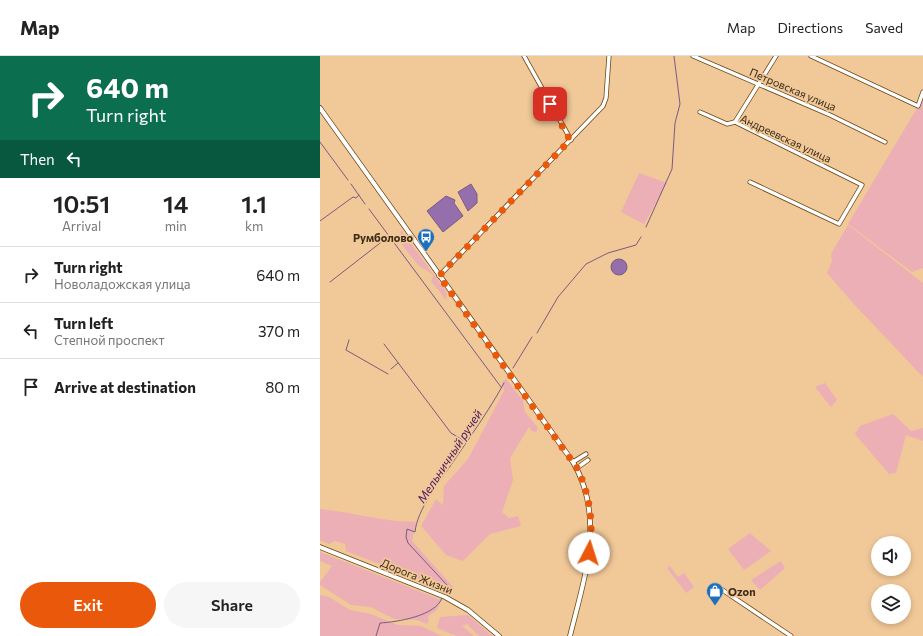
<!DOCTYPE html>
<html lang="en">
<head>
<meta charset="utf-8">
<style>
	:root { --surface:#fff; --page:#f6f6f6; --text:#222; --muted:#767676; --line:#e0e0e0; --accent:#ea580c }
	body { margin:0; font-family:Commissioner,sans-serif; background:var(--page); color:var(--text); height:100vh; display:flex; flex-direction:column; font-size:15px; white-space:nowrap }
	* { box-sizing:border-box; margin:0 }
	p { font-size:13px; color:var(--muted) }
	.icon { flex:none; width:22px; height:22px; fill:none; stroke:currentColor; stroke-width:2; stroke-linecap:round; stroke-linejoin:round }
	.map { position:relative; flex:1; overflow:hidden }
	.drawer { display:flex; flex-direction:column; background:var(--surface); width:320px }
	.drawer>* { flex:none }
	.hud { background:#0b6e4f; color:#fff; overflow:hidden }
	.controls { position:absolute; left:551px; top:480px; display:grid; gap:8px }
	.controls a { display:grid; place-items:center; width:40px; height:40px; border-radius:50%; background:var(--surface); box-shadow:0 2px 6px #0003; font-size:20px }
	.pin { position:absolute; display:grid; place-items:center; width:34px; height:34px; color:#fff; margin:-17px; border-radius:8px; box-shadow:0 2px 6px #0006 }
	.me { position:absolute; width:44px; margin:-22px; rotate:5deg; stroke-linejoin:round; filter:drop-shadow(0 0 3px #0008) }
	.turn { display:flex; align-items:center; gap:14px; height:84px; padding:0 20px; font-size:18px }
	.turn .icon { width:52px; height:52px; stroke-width:2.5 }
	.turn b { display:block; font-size:28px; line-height:34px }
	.then { display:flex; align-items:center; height:38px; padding:0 20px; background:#0003; gap:8px; font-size:15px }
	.eta { display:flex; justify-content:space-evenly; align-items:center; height:68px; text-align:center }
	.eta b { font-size:24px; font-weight:600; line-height:28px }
	.action { display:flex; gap:8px; margin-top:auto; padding:8px 20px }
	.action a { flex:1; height:46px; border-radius:24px; background:var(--accent); color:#fff; font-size:16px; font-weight:600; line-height:46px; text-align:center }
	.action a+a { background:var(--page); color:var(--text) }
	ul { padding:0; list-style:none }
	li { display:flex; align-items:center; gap:12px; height:56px; padding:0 20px; border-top:1px solid var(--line) }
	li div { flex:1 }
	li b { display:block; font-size:15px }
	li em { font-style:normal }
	header { display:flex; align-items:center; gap:24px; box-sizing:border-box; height:56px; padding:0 20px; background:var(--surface); border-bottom:1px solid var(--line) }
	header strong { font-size:19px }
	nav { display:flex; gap:22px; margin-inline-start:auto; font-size:14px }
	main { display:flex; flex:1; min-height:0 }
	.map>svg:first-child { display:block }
	.green { fill:#ebafb5 }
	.water { fill:#946fac; stroke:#7a5b80 }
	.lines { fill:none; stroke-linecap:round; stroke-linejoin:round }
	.stream { stroke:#7a5b80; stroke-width:1 }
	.minor-casing { stroke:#694616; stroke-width:5 }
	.major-casing { stroke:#694616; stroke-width:5.5 }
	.minor { stroke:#fff; stroke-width:3.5 }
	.major { stroke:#fff; stroke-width:4 }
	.route { stroke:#ea580c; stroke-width:7; stroke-dasharray:0 12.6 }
	.labels { text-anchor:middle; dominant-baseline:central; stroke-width:3.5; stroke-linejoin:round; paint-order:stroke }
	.street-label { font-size:11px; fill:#3c2c19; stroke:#f1c898 }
	.poi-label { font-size:11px; font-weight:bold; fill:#3c2c19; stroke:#f1c898; text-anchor:end }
	.water-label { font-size:12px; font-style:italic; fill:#471560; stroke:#f1c898 }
</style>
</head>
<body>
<header>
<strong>Map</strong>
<nav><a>Map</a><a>Directions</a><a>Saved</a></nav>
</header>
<main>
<section class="drawer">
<div class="hud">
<div class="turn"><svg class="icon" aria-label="right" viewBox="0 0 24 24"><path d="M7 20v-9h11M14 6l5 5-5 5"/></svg><div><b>640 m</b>Turn right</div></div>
<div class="then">Then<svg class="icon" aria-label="left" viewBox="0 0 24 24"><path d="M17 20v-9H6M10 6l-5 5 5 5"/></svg></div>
</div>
<div class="eta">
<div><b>10:51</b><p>Arrival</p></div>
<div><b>14</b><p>min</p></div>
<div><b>1.1</b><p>km</p></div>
</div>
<ul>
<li><svg class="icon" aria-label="right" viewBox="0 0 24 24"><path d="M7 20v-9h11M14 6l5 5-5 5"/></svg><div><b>Turn right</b><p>Новоладожская улица</p></div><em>640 m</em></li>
<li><svg class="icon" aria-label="left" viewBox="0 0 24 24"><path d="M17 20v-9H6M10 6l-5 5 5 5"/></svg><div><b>Turn left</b><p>Степной проспект</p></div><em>370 m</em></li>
<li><svg class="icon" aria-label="arrive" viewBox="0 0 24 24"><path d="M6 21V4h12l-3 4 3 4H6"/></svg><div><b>Arrive at destination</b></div><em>80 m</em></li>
</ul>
<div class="action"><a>Exit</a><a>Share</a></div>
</section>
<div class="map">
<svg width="603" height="580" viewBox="0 0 603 580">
	<rect width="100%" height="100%" fill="#f1c898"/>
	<!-- green -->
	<g class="green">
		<polygon points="603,42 603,212 592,216 528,168"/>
		<polygon points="319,117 347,127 324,168 301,156"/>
		<polygon points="528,169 603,227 603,321 532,246 507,217 512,205 511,198"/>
		<polygon points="81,174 127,237 126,244 111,225 113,221 112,218 98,209 79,185"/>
		<polygon points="186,323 203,345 205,356 218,372 216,376 212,375 209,371 190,402 193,424 182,456 189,462 198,460 201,470 170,478 143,505 126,499 101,470 116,443 123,449 124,430 148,403 184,335 182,326"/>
		<polygon points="505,327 517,344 511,351 495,331"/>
		<polygon points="573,358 591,375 603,372 603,385 586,379 576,417 569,418 535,378 540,370"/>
		<path d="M0,453C32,456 64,466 96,466L92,485L134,532L127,534L26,495L25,488L15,485L9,488L0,484Z"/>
		<polygon points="430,477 451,495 424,514 408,493"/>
		<polygon points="0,496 121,544 117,554 108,560 109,565 107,568 97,564 74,563 51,551 31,549 0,529 0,526 12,510 0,505"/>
		<polygon points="461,505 465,512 440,534 431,524"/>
		<polygon points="350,510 358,521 364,517 374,531 366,537 347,512"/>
		<polygon points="0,539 9,541 30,554 51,558 78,569 101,570 122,580 0,580"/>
		<polygon points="148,559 172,580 159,580 147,568 142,570 154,580 137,580 117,572 120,561"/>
	</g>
	<!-- water -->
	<g class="water">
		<polygon points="151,128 157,138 157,147 148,155 138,136"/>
		<polygon points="126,140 135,144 134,147 143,160 123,176 107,155"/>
		<circle cx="299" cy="211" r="8"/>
	</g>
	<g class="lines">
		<!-- stream -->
		<g class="stream">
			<polyline points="0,86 28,124"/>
			<polyline points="31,128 45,148"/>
			<polyline points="49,153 181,331"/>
			<polyline points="0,165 33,141 36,142 39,139"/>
			<polyline points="326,171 352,113 355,67 360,48 354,0"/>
			<polyline points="10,226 64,184 71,184"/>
			<polyline points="217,277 238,241 266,208 288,197 316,189 321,181"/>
			<polyline points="29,284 26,294 68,318"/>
			<polyline points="64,288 131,377 146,386"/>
			<polyline points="193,312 212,281"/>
			<polyline points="71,313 78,307"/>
			<path d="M123,539L127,529L88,487L86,481L87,473L95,476C97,454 119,426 131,409C149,382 169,355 184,327"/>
			<path d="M56,580L60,567C77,566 116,560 122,542"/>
		</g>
		<!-- minor casing -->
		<g class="minor-casing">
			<g id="minor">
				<polyline points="204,0 251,84"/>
				<polyline points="373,0 510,59 565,86"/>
				<polyline points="491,0 598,50 603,36"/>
				<polyline points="380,56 407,68 415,66 542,129 519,168 430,126"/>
				<polyline points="415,66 456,0"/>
				<polyline points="119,220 283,50 286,42 289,0"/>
				<polyline points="253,406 266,398"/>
				<polyline points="257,412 268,404"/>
				<polyline points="398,531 471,580"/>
			</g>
		</g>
		<!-- major casing -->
		<g class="major-casing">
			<g id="major">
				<path d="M0,52L253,406C286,462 264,523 250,580"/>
				<polyline points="0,491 125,541 148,554 179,580"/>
			</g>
		</g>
		<!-- minor -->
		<use href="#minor" class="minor"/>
		<!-- major -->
		<use href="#major" class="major"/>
	</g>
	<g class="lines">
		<!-- route -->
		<path class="route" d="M230,48L250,84L119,220L257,412C270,438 274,469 269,497"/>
	</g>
	<!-- icons -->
	<defs>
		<g id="bus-pin" transform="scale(0.9)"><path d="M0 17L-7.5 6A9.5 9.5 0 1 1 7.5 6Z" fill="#1c70be" stroke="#f1c898"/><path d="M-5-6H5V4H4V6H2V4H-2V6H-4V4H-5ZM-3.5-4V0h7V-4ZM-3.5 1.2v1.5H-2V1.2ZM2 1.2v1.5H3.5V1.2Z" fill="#fff"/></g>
		<g id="shop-pin" transform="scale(0.9)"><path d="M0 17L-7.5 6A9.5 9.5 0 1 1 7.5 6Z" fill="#1c70be" stroke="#f1c898"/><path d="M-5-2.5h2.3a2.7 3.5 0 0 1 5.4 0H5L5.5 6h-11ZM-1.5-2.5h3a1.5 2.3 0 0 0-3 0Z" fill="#fff"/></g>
	</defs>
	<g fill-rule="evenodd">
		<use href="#bus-pin" x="106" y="181"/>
		<use href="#shop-pin" x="395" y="535"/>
	</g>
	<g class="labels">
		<!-- street labels -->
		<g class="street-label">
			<text transform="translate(473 33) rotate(23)">Петровская улица</text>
			<text transform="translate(466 82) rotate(25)">Андреевская улица</text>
			<text transform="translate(97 520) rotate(22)">Дорога Жизни</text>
		</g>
		<!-- poi labels -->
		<g class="poi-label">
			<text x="93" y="181">Румболово</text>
			<text x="408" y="535" text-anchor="start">Ozon</text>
		</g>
		<!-- water labels -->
		<g class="water-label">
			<text transform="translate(129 400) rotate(-57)">Мельничный ручей</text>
		</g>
	</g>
</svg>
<div class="controls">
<a><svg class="icon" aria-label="sound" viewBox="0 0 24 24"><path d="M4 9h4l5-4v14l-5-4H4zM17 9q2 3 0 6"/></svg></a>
<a><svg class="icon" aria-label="layers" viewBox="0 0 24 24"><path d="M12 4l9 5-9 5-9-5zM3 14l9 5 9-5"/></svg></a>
</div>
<div class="pin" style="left:230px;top:48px;background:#d93025"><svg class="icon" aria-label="arrive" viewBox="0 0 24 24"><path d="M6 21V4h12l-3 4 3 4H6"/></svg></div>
<svg class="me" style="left:269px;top:497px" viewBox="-20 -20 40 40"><circle r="19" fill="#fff"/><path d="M0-13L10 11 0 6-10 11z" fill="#ea580c"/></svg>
</div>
</main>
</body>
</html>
